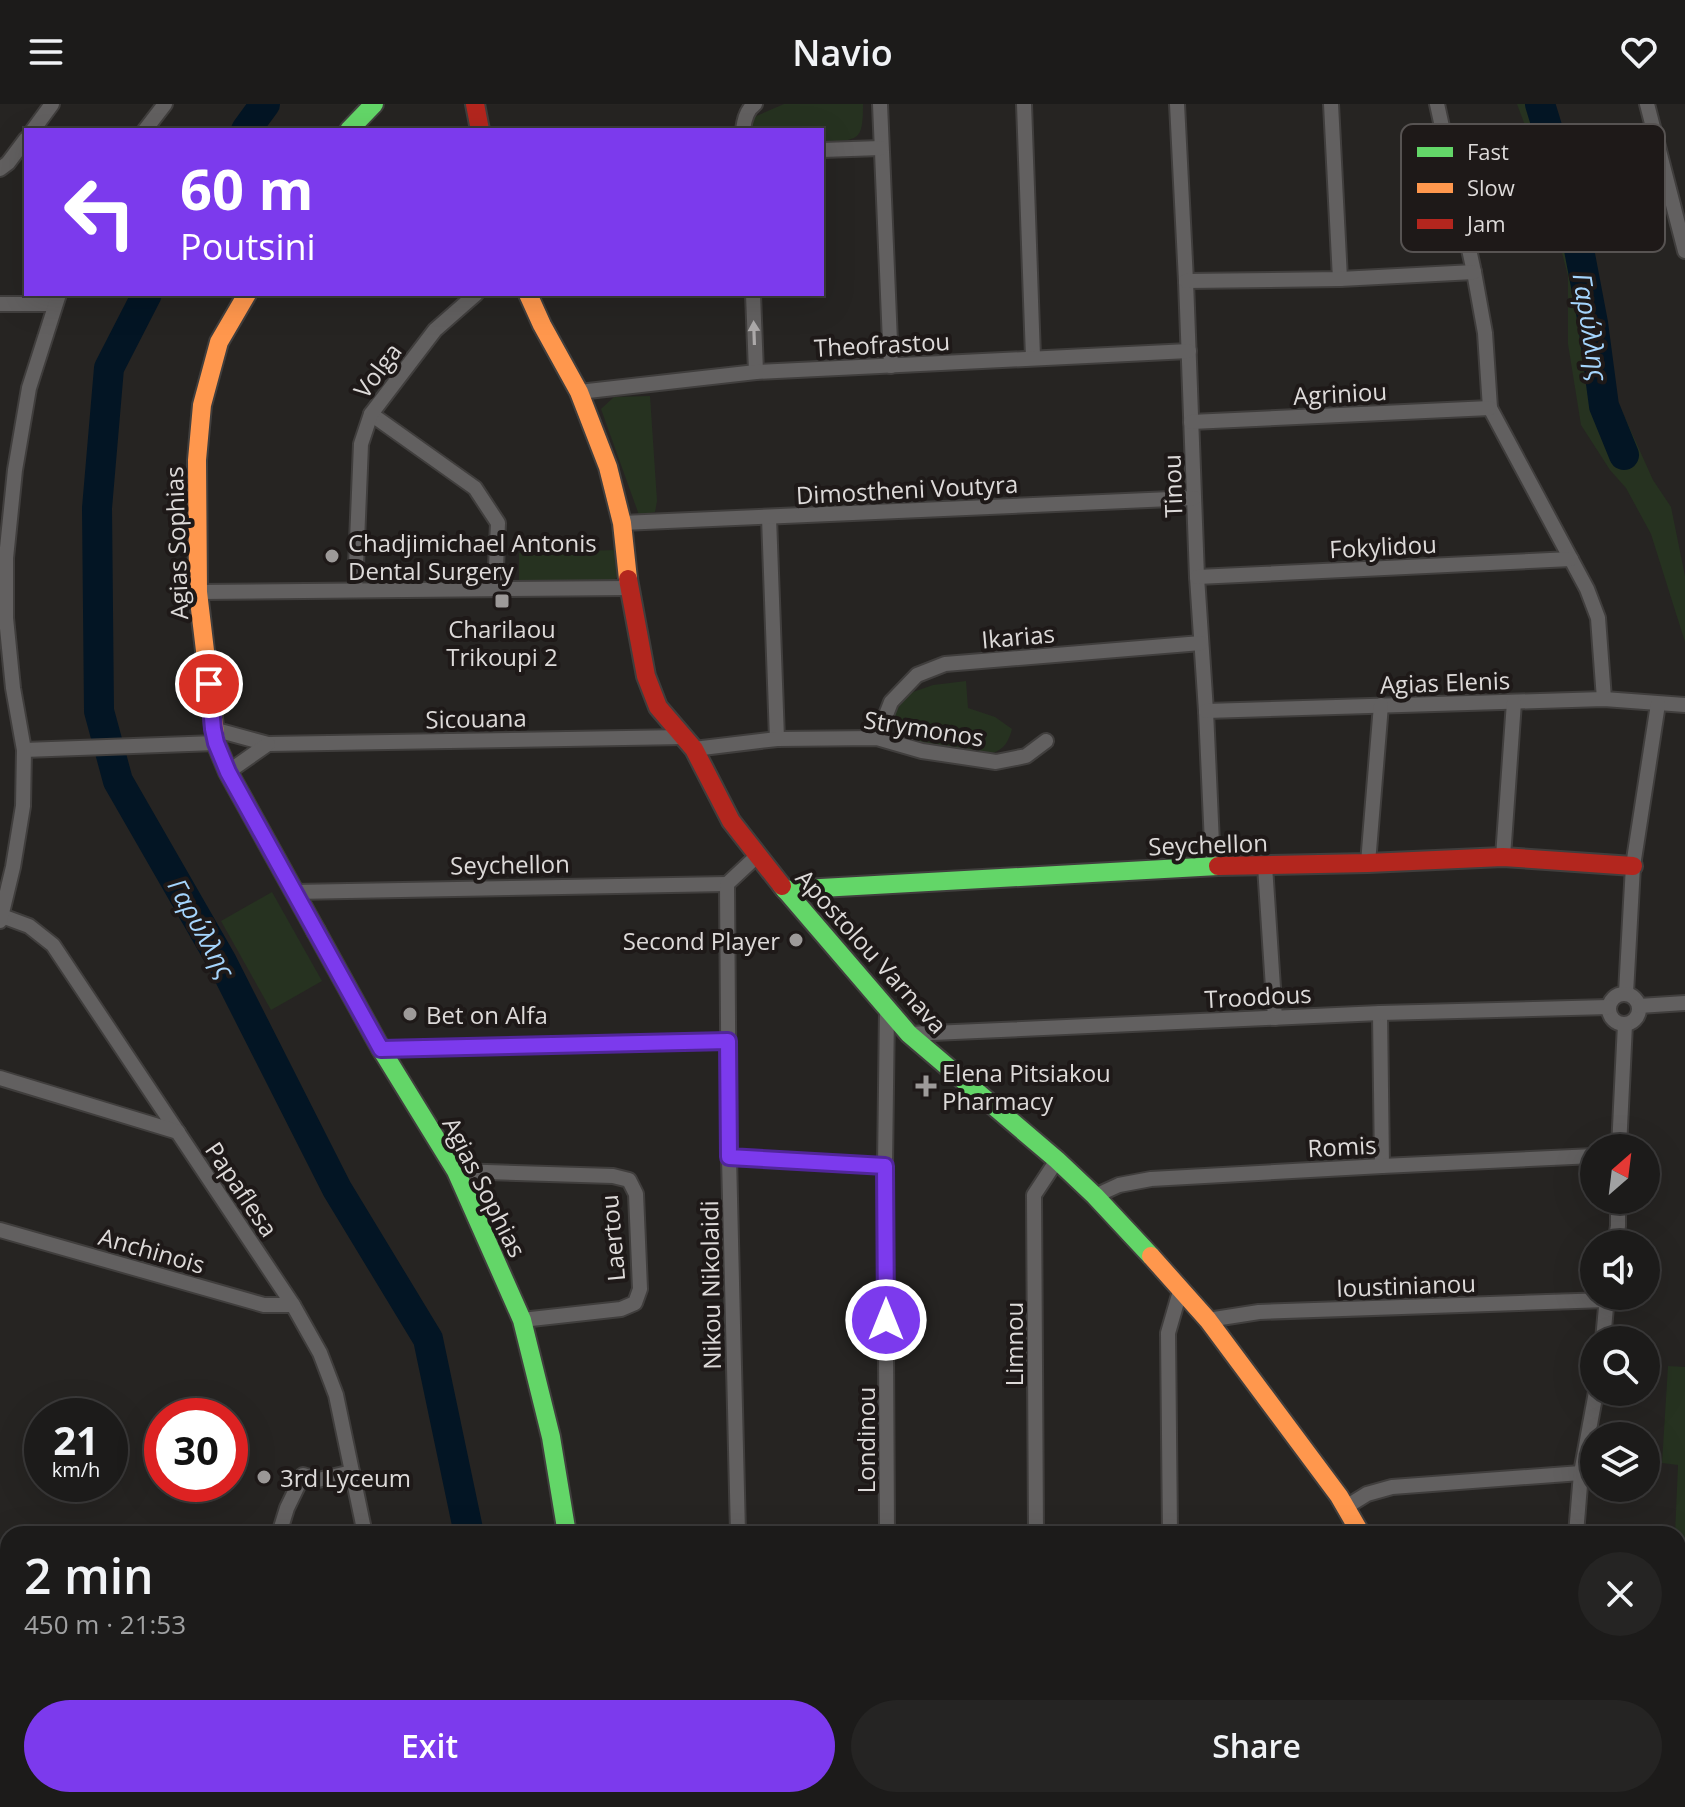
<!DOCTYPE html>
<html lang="en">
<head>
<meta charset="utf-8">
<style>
	:root { --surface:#1c1b1a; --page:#252423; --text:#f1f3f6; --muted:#a0a1a2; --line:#3a3939; --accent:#7c3aed }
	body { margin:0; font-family:"Open Sans",sans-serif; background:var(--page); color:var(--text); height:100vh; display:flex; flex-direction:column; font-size:30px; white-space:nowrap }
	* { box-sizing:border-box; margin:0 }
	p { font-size:26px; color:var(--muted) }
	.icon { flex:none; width:44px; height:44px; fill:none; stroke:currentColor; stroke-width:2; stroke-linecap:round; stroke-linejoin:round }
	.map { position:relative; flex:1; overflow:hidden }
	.details { position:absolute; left:0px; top:1422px; width:1686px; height:282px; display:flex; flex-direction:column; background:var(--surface); border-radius:24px 24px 0 0; box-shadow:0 8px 32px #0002,0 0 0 2px var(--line) }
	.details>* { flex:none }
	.hud { position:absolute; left:24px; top:24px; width:800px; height:168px; border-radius:0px; box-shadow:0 8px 32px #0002,0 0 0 2px var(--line); background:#7c3aed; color:#fff; overflow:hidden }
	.needle { width:52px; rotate:28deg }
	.controls { position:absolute; left:1580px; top:1030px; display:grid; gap:16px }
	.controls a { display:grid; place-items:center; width:80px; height:80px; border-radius:50%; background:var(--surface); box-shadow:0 8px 32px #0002,0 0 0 2px var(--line); font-size:40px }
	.speed { position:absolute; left:24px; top:1294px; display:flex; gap:16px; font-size:40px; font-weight:700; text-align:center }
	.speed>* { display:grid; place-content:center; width:104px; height:104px; border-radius:50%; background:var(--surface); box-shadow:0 8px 32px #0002,0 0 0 2px var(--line); line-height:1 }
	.speed small { font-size:20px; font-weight:400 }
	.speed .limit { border:12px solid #d22; background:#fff; color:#111 }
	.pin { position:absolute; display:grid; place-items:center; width:68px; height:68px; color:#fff; margin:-34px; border:4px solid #fff; border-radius:50%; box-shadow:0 2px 8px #0007 }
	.me { position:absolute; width:88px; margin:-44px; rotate:0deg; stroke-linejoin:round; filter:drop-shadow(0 0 6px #0008) }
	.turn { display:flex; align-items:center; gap:28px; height:168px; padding:0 24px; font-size:36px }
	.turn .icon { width:104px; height:104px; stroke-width:2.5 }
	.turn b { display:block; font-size:56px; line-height:68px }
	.round { display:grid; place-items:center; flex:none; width:84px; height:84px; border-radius:42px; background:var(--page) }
	.headline { display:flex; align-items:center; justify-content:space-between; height:136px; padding:0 24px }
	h1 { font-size:48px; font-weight:600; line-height:60px }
	.action { display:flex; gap:16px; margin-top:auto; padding:16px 24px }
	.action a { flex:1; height:92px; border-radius:48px; background:var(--accent); color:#fff; font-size:32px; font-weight:600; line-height:92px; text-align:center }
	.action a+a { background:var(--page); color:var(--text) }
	header { display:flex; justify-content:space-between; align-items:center; height:104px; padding:0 24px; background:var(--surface); font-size:36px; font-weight:600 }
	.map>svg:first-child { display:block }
	.green { fill:#263220 }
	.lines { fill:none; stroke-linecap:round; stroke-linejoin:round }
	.river { stroke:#031524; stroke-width:30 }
	.street-casing { stroke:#403e3d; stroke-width:18 }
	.fast-casing { stroke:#403e3d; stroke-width:22 }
	.slow-casing { stroke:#403e3d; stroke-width:22 }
	.jam-casing { stroke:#403e3d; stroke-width:22 }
	.street { stroke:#626060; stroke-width:14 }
	.fast { stroke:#63d668; stroke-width:18 }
	.slow { stroke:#ff974d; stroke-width:18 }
	.jam { stroke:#b3261e; stroke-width:18 }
	.oneway { fill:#aca9a9 }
	.route-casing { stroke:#51269a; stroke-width:20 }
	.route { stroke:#7c3aed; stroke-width:14 }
	.poi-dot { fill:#9d9a99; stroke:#1e1918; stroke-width:3 }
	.labels { text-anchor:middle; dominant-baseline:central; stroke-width:8; stroke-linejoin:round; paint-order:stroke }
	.street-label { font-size:24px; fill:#dddad9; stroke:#1e1918 }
	.poi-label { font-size:24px; fill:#dddad9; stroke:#1e1918; text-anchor:start }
	.water-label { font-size:26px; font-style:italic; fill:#a5d5fd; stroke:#1e1918 }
	.key { fill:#1e1918; stroke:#575352; stroke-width:2 }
	.key-label { font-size:22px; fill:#dddad9 }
</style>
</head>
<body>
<header><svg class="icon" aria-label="menu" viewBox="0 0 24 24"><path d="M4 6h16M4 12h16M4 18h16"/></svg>Navio<svg class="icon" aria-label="heart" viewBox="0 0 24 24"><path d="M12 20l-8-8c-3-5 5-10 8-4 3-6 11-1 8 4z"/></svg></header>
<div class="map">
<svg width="1685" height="1703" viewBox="0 0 1685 1703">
	<rect width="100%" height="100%" fill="#262422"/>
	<!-- green -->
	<g class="green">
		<path d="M784,0H863C863,38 859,36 822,38V26H751L754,13Z"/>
		<polygon points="1517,0 1551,0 1570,70 1585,148 1601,209 1600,231 1617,296 1653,376 1671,403 1685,472 1685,538 1651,430 1626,384 1610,366 1581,321 1568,240 1568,172 1538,56"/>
		<polygon points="650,292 657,397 655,408 639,411 601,305 614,293"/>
		<polygon points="616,446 620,469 613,478 519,478 519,449"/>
		<path d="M966,577L968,604L995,613L1012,625C1009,636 1005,645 993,649C973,656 919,641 899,633L890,613L910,589L933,581Z"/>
		<polygon points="272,788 322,877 271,906 221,817"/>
		<polygon points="1668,1262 1685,1263 1685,1474 1678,1474 1678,1430 1675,1430 1678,1361 1662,1359"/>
	</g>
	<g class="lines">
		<!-- river -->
		<g class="river">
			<polyline points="1540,0 1570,98 1593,219 1604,302 1624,351"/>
			<polyline points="246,26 265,0"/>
			<polyline points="147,190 109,264 97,404 99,607 118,677 222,858 337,1085 428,1235 469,1430"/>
			<polyline points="512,1696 512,1703"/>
		</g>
		<!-- street casing -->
		<g class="street-casing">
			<g id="street">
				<polyline points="880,0 891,262"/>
				<polyline points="1024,0 1033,253"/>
				<polyline points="1177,0 1186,177 1197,473 1206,607 1213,762"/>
				<polyline points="1331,0 1340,175"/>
				<polyline points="1437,0 1474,168 1485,229 1490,304 1587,485 1598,514 1604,595"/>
				<polyline points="1647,0 1685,147"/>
				<polyline points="33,26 52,0"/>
				<polyline points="145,26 165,0"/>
				<path d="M743,26C744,17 747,5 755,0"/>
				<polyline points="822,46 881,44"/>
				<polyline points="0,65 8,59 26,35"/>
				<polyline points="1186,177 1340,175 1474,168"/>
				<polyline points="753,190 756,268"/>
				<polyline points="0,200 54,200"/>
				<polyline points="579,288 756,268 1189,247"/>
				<polyline points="371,310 475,384 498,419 495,485"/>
				<polyline points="1191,318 1490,304"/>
				<polyline points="769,413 777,635"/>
				<polyline points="622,419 1194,394"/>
				<polyline points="1197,473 1571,455"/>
				<polyline points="355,486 361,340 371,310 435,226 476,190"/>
				<polyline points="198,488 629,484"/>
				<polyline points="1206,607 1604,595 1685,601"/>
				<polyline points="213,625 268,640 684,633"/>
				<polyline points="877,634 891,598 917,571 945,560 1201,539"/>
				<polyline points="694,645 777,635 877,634 922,647 996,658 1026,652 1046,637"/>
				<polyline points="24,646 216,639"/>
				<polyline points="228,668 268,640"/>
				<polyline points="1503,753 1514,598"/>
				<polyline points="1368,759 1381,601"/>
				<polyline points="1265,762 1275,914"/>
				<polyline points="294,788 727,780"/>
				<polyline points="2,812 29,822 53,841 293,1201 320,1249 336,1291 365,1430"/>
				<polyline points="0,817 13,763 23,702 24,646 13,584 6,514 6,454 15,366 29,284 59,190"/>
				<polyline points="1626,889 1633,762 1658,600"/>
				<circle cx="1624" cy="905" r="15"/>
				<polyline points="1639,902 1685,899"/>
				<polyline points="1380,909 1382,1062"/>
				<polyline points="909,930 1380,909 1609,903"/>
				<polyline points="381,945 728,937"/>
				<polyline points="0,974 178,1028"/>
				<polyline points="1619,1044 1625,920"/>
				<polyline points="729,1053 885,1062"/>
				<polyline points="456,1067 613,1072 629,1076 636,1090 640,1185 635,1199 621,1205 522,1216"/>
				<polyline points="1095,1092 1119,1081 1151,1075 1382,1062 1594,1052"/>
				<polyline points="0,1126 264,1201 293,1201"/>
				<polyline points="1615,1140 1618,1122 1618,1096"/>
				<polyline points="1208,1216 1259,1208 1607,1196"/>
				<polyline points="1603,1236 1607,1192"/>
				<polyline points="1346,1403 1367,1390 1392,1383 1581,1369"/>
				<polyline points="279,1430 287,1404 303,1371 318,1376 352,1368"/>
				<polyline points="738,1430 729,1053 727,780 757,752"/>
				<polyline points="887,1430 885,1062 887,905"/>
				<polyline points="1036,1430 1034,1091 1057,1056"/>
				<polyline points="1170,1430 1168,1229 1181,1184"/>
				<polyline points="1576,1430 1581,1369 1596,1288"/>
				<polyline points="735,1696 737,1703"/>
				<polyline points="897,1696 899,1703"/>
				<polyline points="973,1696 1063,1698 1135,1696"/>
				<polyline points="1195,1696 1195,1703"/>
				<polyline points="1331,1696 1333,1703"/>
				<polyline points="1659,1696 1663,1703"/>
				<polyline points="195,1703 197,1696"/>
				<polyline points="351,1703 353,1696"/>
				<polyline points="417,1703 417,1696"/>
			</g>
		</g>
		<!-- fast casing -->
		<g class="fast-casing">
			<g id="fast">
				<polyline points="349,26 374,0"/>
				<polyline points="782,782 909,930 1057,1056 1095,1092 1151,1152"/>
				<polyline points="785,786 1218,762"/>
				<polyline points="316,827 381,945 456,1067 522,1216 551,1333 567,1430"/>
			</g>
		</g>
		<!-- slow casing -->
		<g class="slow-casing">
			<g id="slow">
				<polyline points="247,190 219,238 202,301 197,356 198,488 216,639 228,668 316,827"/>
				<polyline points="528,190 542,221 579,288 608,363 622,419 628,475"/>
				<polyline points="1151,1152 1208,1216 1339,1392 1361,1430"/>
				<polyline points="1471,1696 1474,1703"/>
			</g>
		</g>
		<!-- jam casing -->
		<g class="jam-casing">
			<g id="jam">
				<polyline points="475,0 480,26"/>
				<polyline points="628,475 646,572 658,603 694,645 731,717 782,782"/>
				<polyline points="1218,762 1368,759 1503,753 1633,762"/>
				<polyline points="601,1696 601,1703"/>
			</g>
		</g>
		<!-- street -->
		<use href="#street" class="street"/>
		<!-- fast -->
		<use href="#fast" class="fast"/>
		<!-- slow -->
		<use href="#slow" class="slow"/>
		<!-- jam -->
		<use href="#jam" class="jam"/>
	</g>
	<!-- one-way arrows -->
	<defs><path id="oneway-solid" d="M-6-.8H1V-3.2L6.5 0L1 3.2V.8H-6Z" transform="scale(2)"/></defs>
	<use class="oneway" href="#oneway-solid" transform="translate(754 229) rotate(-92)"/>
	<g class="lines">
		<!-- route casing -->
		<g class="route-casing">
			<polyline id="route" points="209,580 213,625 216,639 228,668 381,945 728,937 729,1053 885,1062 886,1216"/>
		</g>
		<!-- route -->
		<use href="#route" class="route"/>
	</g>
	<!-- markers -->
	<g class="poi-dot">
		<circle cx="332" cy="452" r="8"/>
		<rect x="494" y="489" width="16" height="16" rx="4"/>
		<circle cx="796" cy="836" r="8"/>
		<circle cx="410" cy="910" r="8"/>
		<path d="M922 970h8v8h8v8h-8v8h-8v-8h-8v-8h8z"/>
		<circle cx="264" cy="1373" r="8"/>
	</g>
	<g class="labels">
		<!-- street labels -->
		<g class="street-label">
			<text transform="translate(882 240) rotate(-3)">Theofrastou</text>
			<text transform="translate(377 266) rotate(-53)">Volga</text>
			<text transform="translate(1340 289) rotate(-3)">Agriniou</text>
			<text transform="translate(1172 382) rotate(-92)">Tinou</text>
			<text transform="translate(907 385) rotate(-3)">Dimostheni Voutyra</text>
			<text transform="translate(176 439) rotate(-92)">Agias Sophias</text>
			<text transform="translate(1383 442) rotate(-3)">Fokylidou</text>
			<text transform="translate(1018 532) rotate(-5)">Ikarias</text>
			<text transform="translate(1445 578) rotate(-2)">Agias Elenis</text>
			<text transform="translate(476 614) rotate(-1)">Sicouana</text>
			<text transform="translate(924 624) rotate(9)">Strymonos</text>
			<text transform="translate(1208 740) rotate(-2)">Seychellon</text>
			<text transform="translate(510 760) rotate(-1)">Seychellon</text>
			<text transform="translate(872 847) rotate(48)">Apostolou Varnava</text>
			<text transform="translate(1258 892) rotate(-3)">Troodous</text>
			<text transform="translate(1342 1042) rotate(-3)">Romis</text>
			<text transform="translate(485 1083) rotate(63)">Agias Sophias</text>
			<text transform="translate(242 1085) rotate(56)">Papaflesa</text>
			<text transform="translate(612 1134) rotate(-95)">Laertou</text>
			<text transform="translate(152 1146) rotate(16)">Anchinois</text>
			<text transform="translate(710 1181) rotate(-91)">Nikou Nikolaidi</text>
			<text transform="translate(1406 1181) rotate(-2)">Ioustinianou</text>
			<text transform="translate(1013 1240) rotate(-90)">Limnou</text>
			<text transform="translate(865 1336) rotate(-90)">Londinou</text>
		</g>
		<!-- poi labels -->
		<g class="poi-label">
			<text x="348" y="438">Chadjimichael Antonis<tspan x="348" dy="28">Dental Surgery</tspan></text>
			<text x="502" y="524" text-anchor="middle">Charilaou<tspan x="502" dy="28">Trikoupi 2</tspan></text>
			<text x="780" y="836" text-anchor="end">Second Player</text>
			<text x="426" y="910">Bet on Alfa</text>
			<text x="942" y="968">Elena Pitsiakou<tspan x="942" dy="28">Pharmacy</tspan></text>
			<text x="280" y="1373">3rd Lyceum</text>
		</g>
		<!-- water labels -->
		<g class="water-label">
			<text transform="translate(1591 223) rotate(81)">Γαρύλλης</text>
			<text transform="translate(202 824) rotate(61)">Γαρύλλης</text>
		</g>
	</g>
	<!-- legend -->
	<rect x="1401" y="20" width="264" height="128" rx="12" class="key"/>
	<rect x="1417" y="43" width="36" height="10" fill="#63d668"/>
	<rect x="1417" y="79" width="36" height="10" fill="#ff974d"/>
	<rect x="1417" y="115" width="36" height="10" fill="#b3261e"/>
	<g class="key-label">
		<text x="1467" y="56">Fast</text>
		<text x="1467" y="92">Slow</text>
		<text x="1467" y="128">Jam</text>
	</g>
</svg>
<div class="controls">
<a><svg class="needle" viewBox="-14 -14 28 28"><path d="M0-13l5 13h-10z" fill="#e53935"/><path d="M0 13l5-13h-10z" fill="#a0a1a2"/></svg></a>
<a><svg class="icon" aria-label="sound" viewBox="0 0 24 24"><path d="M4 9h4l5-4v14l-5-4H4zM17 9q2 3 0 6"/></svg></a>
<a><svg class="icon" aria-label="search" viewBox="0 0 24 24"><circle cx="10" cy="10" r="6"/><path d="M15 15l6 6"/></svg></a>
<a><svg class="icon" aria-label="layers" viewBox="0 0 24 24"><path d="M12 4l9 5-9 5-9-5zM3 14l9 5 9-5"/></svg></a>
</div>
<div class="speed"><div>21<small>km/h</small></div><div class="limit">30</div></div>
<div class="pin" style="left:209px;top:580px;background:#d93025"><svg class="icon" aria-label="arrive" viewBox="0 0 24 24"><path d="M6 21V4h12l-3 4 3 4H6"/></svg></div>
<svg class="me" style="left:886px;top:1216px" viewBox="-20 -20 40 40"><circle r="17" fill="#7c3aed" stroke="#fff" stroke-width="3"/><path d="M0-11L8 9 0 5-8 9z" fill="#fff"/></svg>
<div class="hud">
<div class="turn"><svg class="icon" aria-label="left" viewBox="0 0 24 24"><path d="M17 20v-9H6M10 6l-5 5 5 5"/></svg><div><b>60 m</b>Poutsini</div></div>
</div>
<section class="details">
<div class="headline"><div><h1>2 min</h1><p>450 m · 21:53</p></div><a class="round"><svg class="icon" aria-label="close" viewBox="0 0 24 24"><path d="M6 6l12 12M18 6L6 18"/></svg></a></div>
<div class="action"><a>Exit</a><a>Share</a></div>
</section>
</div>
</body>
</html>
